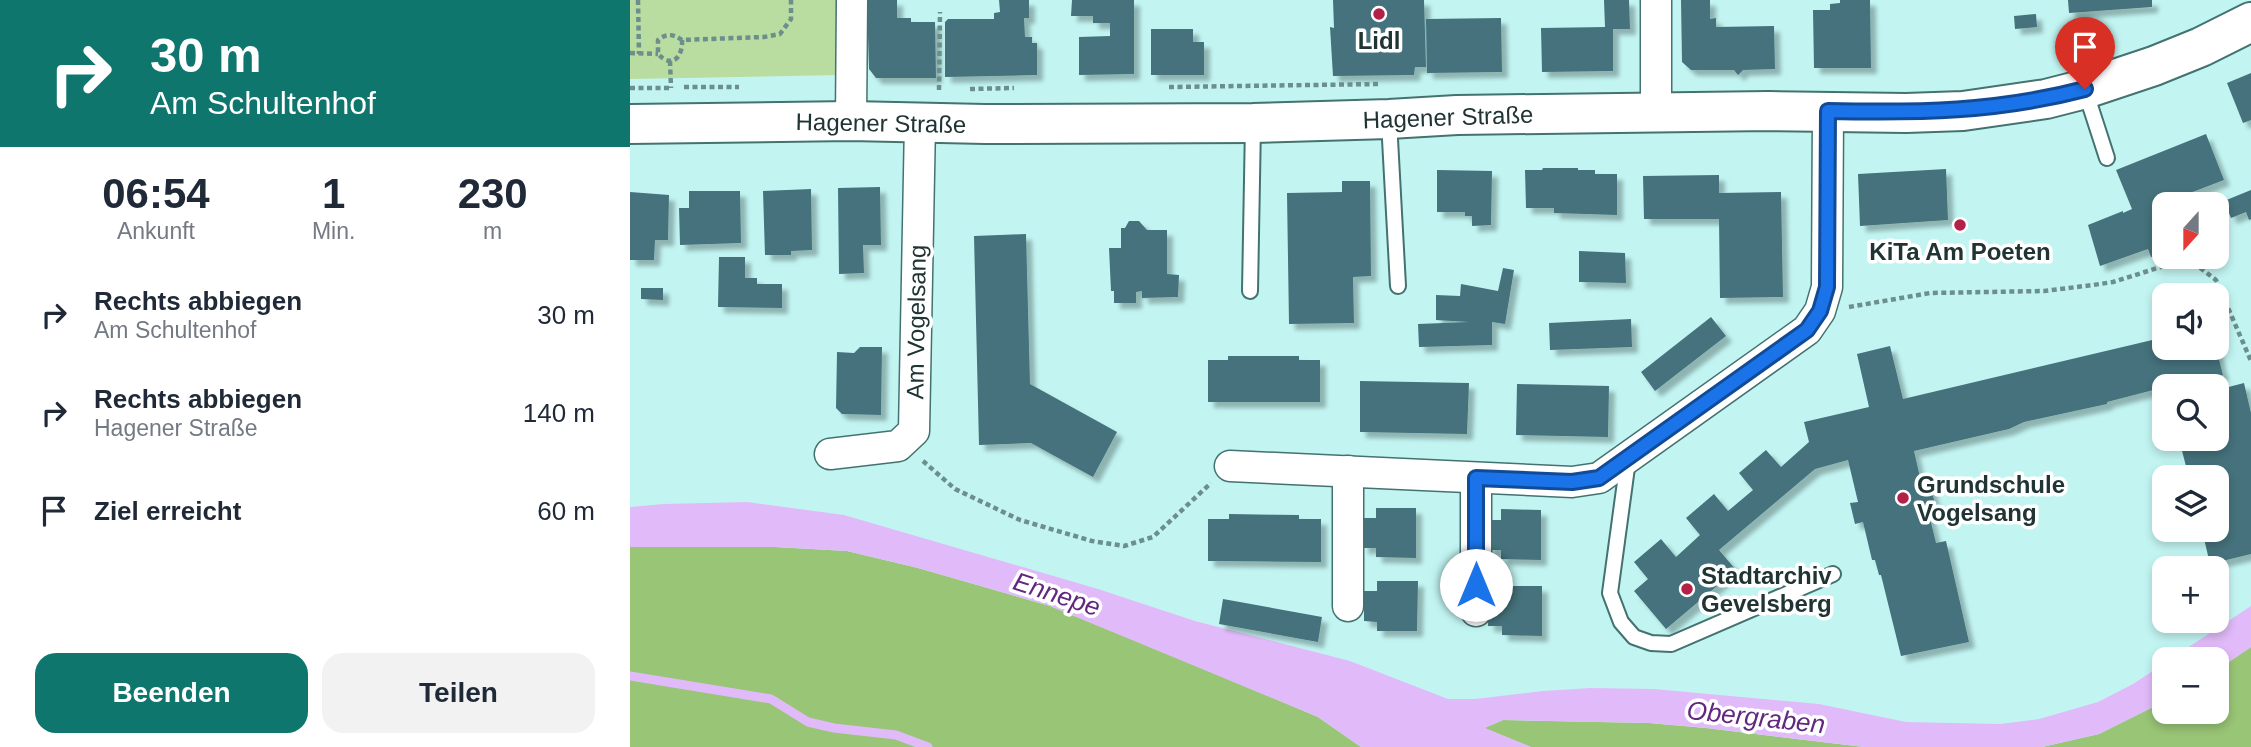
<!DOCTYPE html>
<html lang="de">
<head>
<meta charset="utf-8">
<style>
	:root { --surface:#fff; --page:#f2f2f3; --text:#1f2937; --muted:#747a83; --accent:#0f766e }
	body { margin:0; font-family:Arial,sans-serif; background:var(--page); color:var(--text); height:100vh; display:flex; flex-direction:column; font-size:26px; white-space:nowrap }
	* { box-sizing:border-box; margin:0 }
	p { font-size:23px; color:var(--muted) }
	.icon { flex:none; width:38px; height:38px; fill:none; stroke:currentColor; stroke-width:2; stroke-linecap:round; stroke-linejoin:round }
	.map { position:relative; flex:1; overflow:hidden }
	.details { display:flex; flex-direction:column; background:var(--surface); width:630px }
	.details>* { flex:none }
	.banner { background:#0f766e; color:#fff; overflow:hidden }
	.needle { width:46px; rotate:201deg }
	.buttons { position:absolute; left:1522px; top:192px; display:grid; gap:14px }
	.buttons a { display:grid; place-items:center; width:77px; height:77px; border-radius:14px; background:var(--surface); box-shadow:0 4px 10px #0003; font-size:35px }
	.pin { position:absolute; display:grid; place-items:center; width:60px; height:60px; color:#fff; margin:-72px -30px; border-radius:50% 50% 50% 0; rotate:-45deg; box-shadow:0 0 7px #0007 }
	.pin .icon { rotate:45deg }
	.me { position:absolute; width:77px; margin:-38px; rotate:0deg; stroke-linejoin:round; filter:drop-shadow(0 0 5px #0008) }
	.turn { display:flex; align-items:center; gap:24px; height:147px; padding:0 35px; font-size:32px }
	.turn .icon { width:91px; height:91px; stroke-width:2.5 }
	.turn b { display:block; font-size:49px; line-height:60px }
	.eta { display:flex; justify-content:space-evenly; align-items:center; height:119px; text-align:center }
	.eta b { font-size:42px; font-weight:800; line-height:49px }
	.action { display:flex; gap:14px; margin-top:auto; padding:14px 35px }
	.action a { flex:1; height:80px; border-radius:21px; background:var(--accent); color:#fff; font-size:28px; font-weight:800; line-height:80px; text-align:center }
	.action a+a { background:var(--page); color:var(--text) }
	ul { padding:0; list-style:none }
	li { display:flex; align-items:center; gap:21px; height:98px; padding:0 35px }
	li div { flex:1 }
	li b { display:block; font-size:26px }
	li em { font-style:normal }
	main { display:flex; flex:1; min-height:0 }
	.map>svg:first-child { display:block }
	.green { fill:#b9dca0 }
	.forest { fill:#99c576 }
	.water { fill:#e1bbf9 }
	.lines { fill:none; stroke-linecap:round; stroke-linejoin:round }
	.stream { stroke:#e1bbf9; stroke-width:9 }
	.building { fill:#45727b; filter:url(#shadow) }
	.service-casing { stroke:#437270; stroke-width:18 }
	.minor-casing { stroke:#437270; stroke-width:33 }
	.primary-casing { stroke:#437270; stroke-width:42 }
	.path { stroke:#6c8e8c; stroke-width:4.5; stroke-dasharray:5 3.5; stroke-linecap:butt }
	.service { stroke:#fff; stroke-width:14 }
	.minor { stroke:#fff; stroke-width:30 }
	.primary { stroke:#fff; stroke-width:38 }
	.route-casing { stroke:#114b97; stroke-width:18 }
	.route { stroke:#1a73e8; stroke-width:12 }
	.poi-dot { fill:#b32148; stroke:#fff; stroke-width:2.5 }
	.labels { text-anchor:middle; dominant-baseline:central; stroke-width:7; stroke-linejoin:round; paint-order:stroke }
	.poi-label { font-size:24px; font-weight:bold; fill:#203433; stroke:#fff }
	.street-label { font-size:24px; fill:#203433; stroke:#fff }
	.water-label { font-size:26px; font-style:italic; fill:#62277f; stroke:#fff }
</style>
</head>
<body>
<main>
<section class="details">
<div class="banner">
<div class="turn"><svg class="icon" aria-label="right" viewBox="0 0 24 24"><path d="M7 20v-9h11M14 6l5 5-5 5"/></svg><div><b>30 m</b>Am Schultenhof</div></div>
</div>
<div class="eta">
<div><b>06:54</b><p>Ankunft</p></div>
<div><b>1</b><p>Min.</p></div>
<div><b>230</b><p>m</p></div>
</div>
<ul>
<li><svg class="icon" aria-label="right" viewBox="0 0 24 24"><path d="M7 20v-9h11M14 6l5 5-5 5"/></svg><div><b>Rechts abbiegen</b><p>Am Schultenhof</p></div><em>30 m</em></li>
<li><svg class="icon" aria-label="right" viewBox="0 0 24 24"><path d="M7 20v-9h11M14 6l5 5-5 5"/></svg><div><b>Rechts abbiegen</b><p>Hagener Straße</p></div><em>140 m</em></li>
<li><svg class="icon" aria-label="arrive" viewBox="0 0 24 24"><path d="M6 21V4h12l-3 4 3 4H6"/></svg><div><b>Ziel erreicht</b></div><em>60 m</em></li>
</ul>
<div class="action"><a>Beenden</a><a>Teilen</a></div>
</section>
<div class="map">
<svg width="1621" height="747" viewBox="0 0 1621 747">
	<defs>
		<filter id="shadow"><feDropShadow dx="6" dy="6" stdDeviation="2" flood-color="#0004"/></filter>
	</defs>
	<rect width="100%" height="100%" fill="#c2f5f2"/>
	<!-- green -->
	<polygon class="green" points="0,0 209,0 209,75 0,79"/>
	<!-- forest -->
	<g class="forest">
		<polygon points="0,547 145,547 217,551 288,568 420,606 564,665 688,717 731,747 0,747"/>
		<polygon points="1621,647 1621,747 1412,747 1469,734 1535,701 1535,712 1587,712 1587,670"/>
		<polygon points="873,720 1019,723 1076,728 1234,747 901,747 854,728"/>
	</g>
	<!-- water -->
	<g class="water">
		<polygon points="117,502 214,515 468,589 565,621 720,661 818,699 845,699 913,691 961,688 1024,689 1189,704 1276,722 1370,724 1409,719 1468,702 1503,684 1535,663 1535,701 1469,734 1412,747 1234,747 1076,728 1019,723 873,720 855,728 901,747 731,747 688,717 420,606 288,568 217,551 145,547 0,547 0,507 34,504"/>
		<polygon points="1621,606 1621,647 1587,670 1587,660 1539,660"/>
	</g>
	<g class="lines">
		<!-- stream -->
		<polyline class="stream" points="0,676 141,699 178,722 204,728 266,735 298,747"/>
	</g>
	<!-- building -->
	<g class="building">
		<polygon points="237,0 267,0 267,18 281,18 281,22 305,22 306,78 246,78 239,69"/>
		<polygon points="369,0 399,0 399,18 394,18 395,37 402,37 402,43 407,43 407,75 315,77 315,22 318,19 364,19 364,13 370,12"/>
		<polygon points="442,0 504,0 504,74 449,75 449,37 480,36 480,23 463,23 463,16 441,16"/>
		<polygon points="703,0 794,0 796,67 785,67 784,75 703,76 700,27 704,28"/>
		<polygon points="974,0 999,0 1000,29 983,29 983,71 912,72 911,28 975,27"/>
		<polygon points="1051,0 1080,0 1080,19 1086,18 1086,27 1144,26 1145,69 1113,70 1108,75 1104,70 1061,70 1052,62"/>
		<polygon points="1210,0 1240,0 1241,68 1184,68 1183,10 1200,10 1200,4 1210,3"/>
		<polygon points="1438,0 1522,0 1522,7 1439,13"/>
		<polygon points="1406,14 1407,27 1385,29 1384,16"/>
		<polygon points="871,18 872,72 797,73 796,19"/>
		<polygon points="521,29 563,29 563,42 574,42 574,75 521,75"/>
		<polygon points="1621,73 1621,120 1613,123 1597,83"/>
		<polygon points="1576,134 1594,180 1552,196 1551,194 1547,196 1550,205 1535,205 1535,254 1521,257 1518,249 1470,266 1458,225 1493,211 1493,213 1502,209 1486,170"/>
		<polygon points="913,168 948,168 948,170 965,170 965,174 987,174 987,215 924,213 924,208 896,208 895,170 912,170"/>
		<polygon points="1316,169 1318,220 1230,226 1228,174"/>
		<polygon points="807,170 862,171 861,225 842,226 842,216 835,216 835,212 807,212"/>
		<polygon points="1089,175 1089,193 1151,192 1153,297 1090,298 1089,219 1014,219 1013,176"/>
		<polygon points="712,181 740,181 741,276 723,277 724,323 659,324 657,193 712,192"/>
		<polygon points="250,187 251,245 233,245 234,273 209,274 208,188"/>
		<polygon points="181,189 182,250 161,251 161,255 135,255 133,191"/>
		<polygon points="1621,190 1621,219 1619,220 1616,212 1601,218 1594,201"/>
		<polygon points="59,191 110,191 111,243 50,245 49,208 59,208"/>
		<polygon points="0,192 39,195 38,240 25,240 24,260 0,260"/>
		<polygon points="499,221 509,221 517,230 537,230 537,274 549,275 548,297 512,298 512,291 506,292 506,303 484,303 484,291 481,291 479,248 491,248 491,228 495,228"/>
		<polygon points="396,234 400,384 487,432 463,477 401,443 349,445 344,236"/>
		<polygon points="949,251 995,253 996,283 949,282"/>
		<polygon points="89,257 115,257 115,278 127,278 127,284 152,284 152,308 88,307"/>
		<polygon points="873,268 884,270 875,324 862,322 862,345 789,347 788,324 839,322 806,320 806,295 830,296 831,284 868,291"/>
		<polygon points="11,288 33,288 33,300 11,299"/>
		<polygon points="1081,317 1096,336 1025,391 1011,372"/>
		<polygon points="1001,319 1002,347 920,350 919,323"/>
		<polygon points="1535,337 1535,348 1586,348 1593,375 1560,383 1561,387 1535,387 1477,402 1477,404 1394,422 1379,429 1284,451 1292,486 1300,484 1305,504 1297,506 1306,543 1316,541 1339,642 1271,656 1251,575 1249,575 1245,560 1242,560 1233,522 1225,524 1220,503 1228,502 1218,460 1185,469 1089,550 1106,570 1036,629 1004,591 1018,579 1004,562 1031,539 1046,557 1070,535 1056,518 1084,494 1098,511 1123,490 1109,473 1136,450 1151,467 1179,442 1174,422 1239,407 1227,354 1260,346 1273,399"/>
		<polygon points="230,347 252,347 251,415 212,414 206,408 207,352 224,353"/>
		<polygon points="598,356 669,356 669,360 690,360 690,402 578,402 578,360 598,360"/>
		<polygon points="730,381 839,383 837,434 730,432"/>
		<polygon points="1614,383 1621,413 1621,554 1580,564 1572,530 1587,530 1587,478 1559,478 1549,439 1587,439 1587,390"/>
		<polygon points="887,384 979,386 978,437 886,435"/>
		<polygon points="746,508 786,508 786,558 746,557 746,548 732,548 733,518 746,518"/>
		<polygon points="871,509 911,510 911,560 871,559 871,550 858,550 858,520 871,520"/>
		<polygon points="599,514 669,515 669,519 691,519 691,562 578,561 578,519 599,519"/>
		<polygon points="747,581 788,581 787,631 747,631 747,622 734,621 734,591 747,591"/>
		<polygon points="872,586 912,586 912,636 872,635 872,626 858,626 859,595 872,595"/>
		<polygon points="593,599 692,617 688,642 589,624"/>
	</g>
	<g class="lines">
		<!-- service casing -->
		<g class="service-casing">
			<g id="service">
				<polyline points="1455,90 1477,158"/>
				<polyline points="759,121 768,286"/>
				<polyline points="620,291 623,124"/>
				<polyline points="998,460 980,593 991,622 1004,637 1021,643 1041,644 1203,574"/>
			</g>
		</g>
		<!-- minor casing -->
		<g class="minor-casing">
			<g id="minor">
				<polyline points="1026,0 1026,112"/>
				<polyline points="221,121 222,0"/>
				<polyline points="200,454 268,446 284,431 290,123"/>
				<polyline points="600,466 942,482 969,478 1177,330 1190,311 1197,287 1198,111"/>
				<polyline points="718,471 718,606"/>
				<polyline points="846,478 846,611"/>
			</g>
		</g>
		<!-- primary casing -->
		<g class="primary-casing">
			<polyline id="primary" points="0,124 221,121 355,124 623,123 759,119 827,115 1139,111 1276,113 1333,111 1416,99 1455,89 1524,66 1571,47 1621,22"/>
		</g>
		<!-- path -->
		<g class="path">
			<polyline points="8,0 9,54"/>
			<path d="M52,40C53,57 42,69 28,54V40C37,33 43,34 52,40L134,37L150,34L161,19V0"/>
			<polyline points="0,53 28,54"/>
			<polyline points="40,61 41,88"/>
			<polyline points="54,87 109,87"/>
			<polyline points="539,87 751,84"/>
			<polyline points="0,88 39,88"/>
			<polyline points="340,89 384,88"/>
			<polyline points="309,90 310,12"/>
			<polyline points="1219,307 1300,293 1414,291 1463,285 1483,282 1537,265 1557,262 1569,267 1586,280 1621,361"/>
			<polyline points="293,461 325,489 390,520 462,541 494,546 523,537 581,483"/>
		</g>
		<!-- service -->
		<use href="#service" class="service"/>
		<!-- minor -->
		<use href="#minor" class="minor"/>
		<!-- primary -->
		<use href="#primary" class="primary"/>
	</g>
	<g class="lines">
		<!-- route casing -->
		<g class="route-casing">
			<path id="route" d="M846,585V478L942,482L969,478L1177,330L1190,311L1197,287L1198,111C1288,113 1367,112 1455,89"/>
		</g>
		<!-- route -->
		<use href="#route" class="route"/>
	</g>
	<!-- markers -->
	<g class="poi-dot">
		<circle cx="749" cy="14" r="7"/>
		<circle cx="1330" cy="225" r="7"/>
		<circle cx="1273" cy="498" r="7"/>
		<circle cx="1057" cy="589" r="7"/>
	</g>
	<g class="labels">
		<!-- poi labels -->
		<g class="poi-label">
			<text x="749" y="40">Lidl</text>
			<text x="1330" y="251">KiTa Am Poeten</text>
			<text x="1287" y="484" text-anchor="start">Grundschule<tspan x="1287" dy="28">Vogelsang</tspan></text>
			<text x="1071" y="575" text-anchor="start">Stadtarchiv<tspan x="1071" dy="28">Gevelsberg</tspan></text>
		</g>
		<!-- street labels -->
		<g class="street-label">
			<text transform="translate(818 117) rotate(-2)">Hagener Straße</text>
			<text transform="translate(251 123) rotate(1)">Hagener Straße</text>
			<text transform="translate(286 322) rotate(-89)">Am Vogelsang</text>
		</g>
		<!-- water labels -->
		<g class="water-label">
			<text transform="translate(427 594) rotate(18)">Ennepe</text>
			<text transform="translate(1126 717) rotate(6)">Obergraben</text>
		</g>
	</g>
</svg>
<div class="buttons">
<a><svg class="needle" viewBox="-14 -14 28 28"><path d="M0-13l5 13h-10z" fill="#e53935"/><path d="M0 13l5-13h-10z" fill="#747a83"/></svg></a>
<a><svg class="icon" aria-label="sound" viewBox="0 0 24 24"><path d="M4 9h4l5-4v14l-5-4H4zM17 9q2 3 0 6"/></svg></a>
<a><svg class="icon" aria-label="search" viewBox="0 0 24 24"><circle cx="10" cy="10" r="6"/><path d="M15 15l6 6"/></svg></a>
<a><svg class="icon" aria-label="layers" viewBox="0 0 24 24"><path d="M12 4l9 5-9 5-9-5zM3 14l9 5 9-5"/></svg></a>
<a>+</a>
<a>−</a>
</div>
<div class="pin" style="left:1455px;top:89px;background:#d93025"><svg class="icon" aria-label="arrive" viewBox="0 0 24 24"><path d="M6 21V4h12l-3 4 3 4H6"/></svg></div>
<svg class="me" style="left:846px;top:585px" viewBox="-20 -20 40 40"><circle r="19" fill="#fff"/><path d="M0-13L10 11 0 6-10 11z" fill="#1a73e8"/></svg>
</div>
</main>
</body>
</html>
